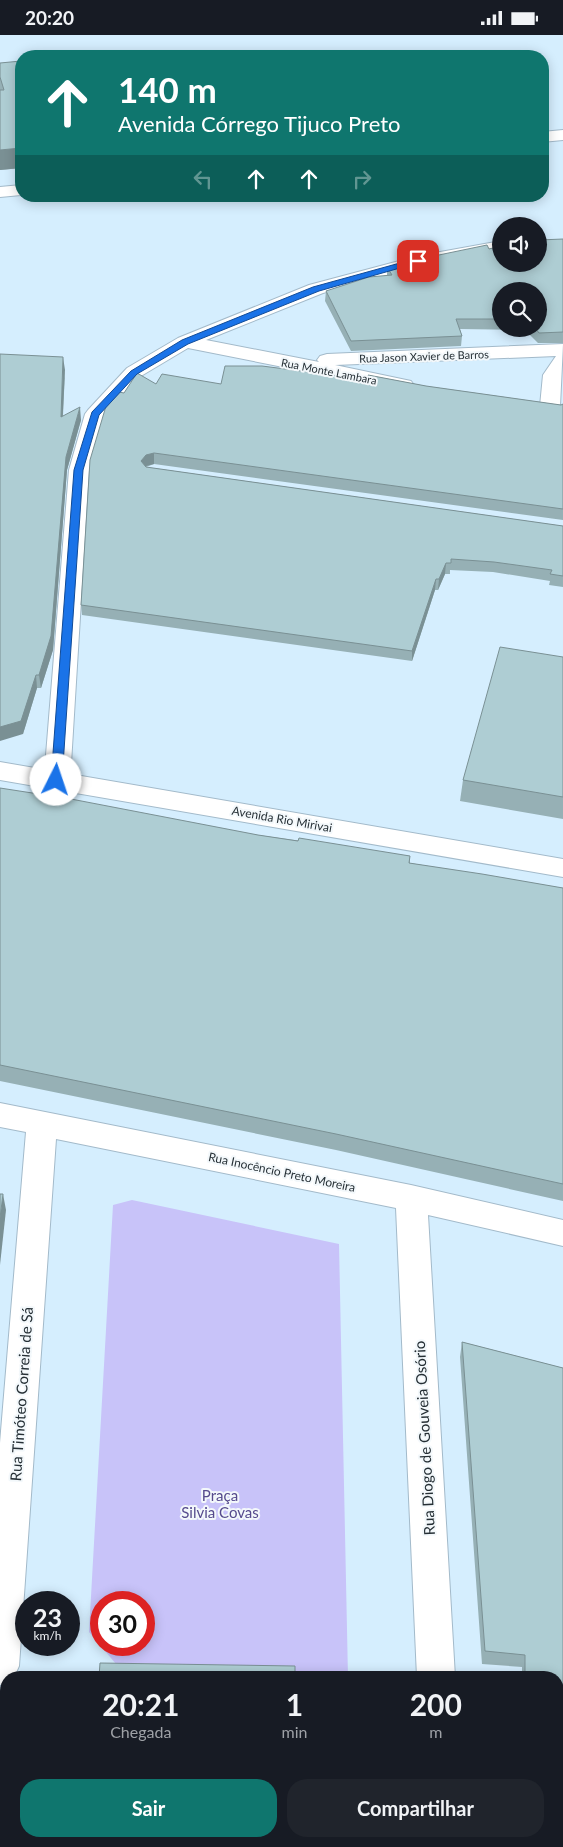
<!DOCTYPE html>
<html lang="pt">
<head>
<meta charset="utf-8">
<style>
	:root { --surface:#171b24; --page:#20242c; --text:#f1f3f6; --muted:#9ea1a6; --accent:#0f766e }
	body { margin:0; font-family:Lato,sans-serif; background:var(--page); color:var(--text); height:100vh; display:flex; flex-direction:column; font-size:19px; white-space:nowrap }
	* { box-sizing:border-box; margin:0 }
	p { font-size:16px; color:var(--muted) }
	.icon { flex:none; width:28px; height:28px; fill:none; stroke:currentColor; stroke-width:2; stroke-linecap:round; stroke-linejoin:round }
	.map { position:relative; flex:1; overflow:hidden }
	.side { position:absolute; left:0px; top:1636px; width:564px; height:176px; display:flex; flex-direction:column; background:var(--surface); border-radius:20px 20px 0 0; box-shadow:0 2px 12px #0003 }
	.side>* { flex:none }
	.top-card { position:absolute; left:15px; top:15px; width:534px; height:152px; border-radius:20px; box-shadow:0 2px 12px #0003; background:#0f766e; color:#fff; overflow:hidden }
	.controls { position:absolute; left:492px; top:182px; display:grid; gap:10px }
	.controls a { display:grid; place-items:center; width:55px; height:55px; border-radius:50%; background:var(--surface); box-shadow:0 2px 12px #0003; font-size:25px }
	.speed { position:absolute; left:15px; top:1556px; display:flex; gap:10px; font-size:25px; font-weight:700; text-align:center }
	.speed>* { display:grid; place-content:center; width:65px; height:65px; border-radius:50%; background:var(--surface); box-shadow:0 2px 12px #0003; line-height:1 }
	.speed small { font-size:12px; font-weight:400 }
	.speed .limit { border:8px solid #d22; background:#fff; color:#111 }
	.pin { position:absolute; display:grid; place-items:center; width:42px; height:42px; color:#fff; margin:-21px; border-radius:10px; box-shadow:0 2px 8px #0006 }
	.me { position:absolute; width:55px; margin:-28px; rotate:4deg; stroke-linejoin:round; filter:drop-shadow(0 0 4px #0008) }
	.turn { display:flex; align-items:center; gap:18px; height:105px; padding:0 20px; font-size:22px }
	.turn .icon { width:65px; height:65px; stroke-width:2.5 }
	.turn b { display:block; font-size:35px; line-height:42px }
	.lanes { display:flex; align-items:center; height:48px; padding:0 20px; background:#0003; justify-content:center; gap:25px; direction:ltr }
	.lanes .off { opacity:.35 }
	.eta { display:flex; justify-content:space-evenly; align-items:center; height:85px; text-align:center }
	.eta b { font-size:30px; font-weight:700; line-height:35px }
	.button { display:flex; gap:10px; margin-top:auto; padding:10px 20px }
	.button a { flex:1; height:58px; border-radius:20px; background:var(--accent); color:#fff; font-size:20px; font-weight:700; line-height:58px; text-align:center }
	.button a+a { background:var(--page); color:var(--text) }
	.status { display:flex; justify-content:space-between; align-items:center; height:35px; padding:0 25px; background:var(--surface); direction:ltr }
	.status svg { height:14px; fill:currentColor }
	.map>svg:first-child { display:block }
	.green { fill:#c8c3f9; fill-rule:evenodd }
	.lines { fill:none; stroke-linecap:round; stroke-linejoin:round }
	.minor-casing { stroke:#a3baca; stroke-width:2 }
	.tertiary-casing { stroke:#a3baca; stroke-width:2 }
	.minor { fill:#fff; fill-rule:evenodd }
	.tertiary { fill:#fff; fill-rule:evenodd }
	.wall { fill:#96b0b5; fill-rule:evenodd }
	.shaded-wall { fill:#7a9094 }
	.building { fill:#aecdd3; stroke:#7a9094 }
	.route { fill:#1a73e8; stroke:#114b97 }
	.labels { text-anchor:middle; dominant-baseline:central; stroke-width:4; stroke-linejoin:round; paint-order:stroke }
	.far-street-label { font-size:11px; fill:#252f35; stroke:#f3f8fb }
	.street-label { font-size:12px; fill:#252f35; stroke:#f3f8fb }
	.near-street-label { font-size:15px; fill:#252f35; stroke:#f3f8fb }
	.near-park-label { font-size:15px; fill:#554a8d; stroke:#f3f8fb }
</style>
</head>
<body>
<div class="status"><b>20:20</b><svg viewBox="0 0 49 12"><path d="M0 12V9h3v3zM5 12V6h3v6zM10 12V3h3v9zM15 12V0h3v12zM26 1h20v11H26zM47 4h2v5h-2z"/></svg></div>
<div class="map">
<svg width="563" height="1812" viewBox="0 0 563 1812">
	<rect width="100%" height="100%" fill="#d5eefe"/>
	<!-- green -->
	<g class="green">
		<path d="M132,1165L339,1209L348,1642H116V1629L89,1597L113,1170ZM101,1568H144V1610H101Z"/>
		<rect x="104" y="1806" width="247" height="6"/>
	</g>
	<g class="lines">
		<!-- minor casing -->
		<g class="minor-casing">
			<g id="minor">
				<polygon points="563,95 563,105 542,107 542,97"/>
				<polygon points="21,150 21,160 0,162 0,152"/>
				<polygon points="501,206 501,216 420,231 323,258 206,305 319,327 317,325 320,321 327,319 563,309 560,371 557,375 550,377 543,375 540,371 543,340 556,321 335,330 411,346 414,350 411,354 404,356 188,313 141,341 105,381 89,435 70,745 66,751 57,754 48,751 44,745 69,435 85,379 88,375 127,333 178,303 309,250 418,221"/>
				<polygon points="0,1068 411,1150 563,1185 563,1211 428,1180 455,1642 417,1642 396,1173 56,1104 19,1631 14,1642 6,1642 6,1647 0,1650 0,1408 26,1097 0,1092"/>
				<rect x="424" y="1806" width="40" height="6"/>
			</g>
		</g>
		<!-- tertiary casing -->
		<g class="tertiary-casing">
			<polygon id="tertiary" points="0,727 563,824 563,842 0,745"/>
		</g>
		<!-- minor -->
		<use href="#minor" class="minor"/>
		<!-- tertiary -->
		<use href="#tertiary" class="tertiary"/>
	</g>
	<!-- wall -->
	<g class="wall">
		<polygon points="0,28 21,133 0,135"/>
		<path d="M563,204V308H538L525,295L460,294L462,301L461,311L351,316L325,266L326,256L387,240V232L433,226L434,221ZM501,256L539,294H501Z"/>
		<polygon points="65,335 63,381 81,385 67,435 53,615 41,653 37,653 23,699"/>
		<polygon points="368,340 426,351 561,370 563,369 563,485 154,429 146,432 563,491 563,552 549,550 550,546 493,537 450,535 450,539 445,539 438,555 435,555 412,626 82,580 81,570 124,358 156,349 221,349 368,345"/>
		<polygon points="563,622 563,784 460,766 463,745"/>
		<polygon points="0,753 258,800 410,821 410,828 563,853 563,1166 336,1115 0,1046"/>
		<polygon points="462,1307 563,1333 563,1812 497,1812 496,1806 558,1806 560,1797 560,1689 558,1689 558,1642 522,1642 522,1632 482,1629 460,1322"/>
	</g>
	<!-- shaded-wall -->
	<g class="shaded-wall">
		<polygon points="21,113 21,133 0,135 0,115"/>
		<polygon points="63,322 65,335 62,395 61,382"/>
		<polygon points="80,372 81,385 67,435 53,615 41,653 39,640 66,422"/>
		<polygon points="154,418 154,429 146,431 142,437 141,426 146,420"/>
		<polygon points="446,528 445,539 438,555 439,544"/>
		<polygon points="436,544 435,555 412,626 412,616"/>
		<polygon points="36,640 37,653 23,699 0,706 0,692"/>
		<polygon points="3,1159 6,1175 0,1230 0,1183"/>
	</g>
	<!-- building -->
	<g class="building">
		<polygon points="93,19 93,21 73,21"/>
		<polygon points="316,20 316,21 300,21"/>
		<polygon points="400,20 401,21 379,21"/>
		<polygon points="21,26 21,113 0,115 0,55 4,55 0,42 0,28"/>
		<polygon points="563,204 563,297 539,298 536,294 539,294 539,256 501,256 501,284 456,284 462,301 351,306 326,256 369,242 392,240 387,232 436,226 434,221 487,210 489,214 501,211 501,229 539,229 539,205"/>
		<polygon points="0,319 63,322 61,382 80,372 66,422 51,601 39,640 36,640 21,686 0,692"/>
		<polygon points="225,331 262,331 371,345 368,340 426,351 561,370 563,369 563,474 154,418 146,420 141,426 146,432 563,491 563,541 550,539 552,535 494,527 451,524 451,528 446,528 439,544 436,544 412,616 81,570 90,425 106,371 119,357 124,358 137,338 156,349 162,339 221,349"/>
		<polygon points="500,612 563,622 563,762 463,745"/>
		<polygon points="0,753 71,764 258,800 298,806 299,803 410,821 409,828 482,839 563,853 563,1149 336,1099 0,1030"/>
		<polygon points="0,1159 3,1159 0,1183"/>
		<polygon points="462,1307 563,1333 563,1677 558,1677 558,1642 525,1642 525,1620 485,1616"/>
		<polygon points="100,1628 295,1631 295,1642 99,1642"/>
		<polygon points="558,1797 563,1798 563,1812 501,1812 500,1806 558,1806"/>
		<rect x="280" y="1806" width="34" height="6"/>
	</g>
	<!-- route -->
	<polygon class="route" points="418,223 421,224 421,227 319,256 188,309 137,339 99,380 83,435 62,745 56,748 53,747 51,745 74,435 92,377 131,336 182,305 313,252"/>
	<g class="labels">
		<!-- far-street labels -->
		<g class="far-street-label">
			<text transform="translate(424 321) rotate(-2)">Rua Jason Xavier de Barros</text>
			<text transform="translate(329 336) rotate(11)">Rua Monte Lambara</text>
		</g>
		<!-- street labels -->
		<g class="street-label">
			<text transform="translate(282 784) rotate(10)">Avenida Rio Mirivai</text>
			<text transform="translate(282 1137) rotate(12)">Rua Inocêncio Preto Moreira</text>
		</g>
		<!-- near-street labels -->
		<g class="near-street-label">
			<text transform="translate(21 1359) rotate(-86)">Rua Timóteo Correia de Sá</text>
			<text transform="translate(424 1403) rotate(-93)">Rua Diogo de Gouveia Osório</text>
		</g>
		<!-- near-park labels -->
		<g class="near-park-label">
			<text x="220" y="1460">Praça<tspan x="220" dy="17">Silvia Covas</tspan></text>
		</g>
	</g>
</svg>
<div class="controls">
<a><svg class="icon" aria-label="sound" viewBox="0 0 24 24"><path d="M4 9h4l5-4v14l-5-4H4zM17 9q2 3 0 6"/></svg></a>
<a><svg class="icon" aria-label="search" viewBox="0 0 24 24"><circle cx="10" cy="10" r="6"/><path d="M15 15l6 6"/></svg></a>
</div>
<div class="speed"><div>23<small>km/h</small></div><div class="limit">30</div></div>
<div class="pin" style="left:418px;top:226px;background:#d93025"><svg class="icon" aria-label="arrive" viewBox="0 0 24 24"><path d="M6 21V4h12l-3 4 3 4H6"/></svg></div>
<svg class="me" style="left:56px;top:745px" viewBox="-20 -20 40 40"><circle r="19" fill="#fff"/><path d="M0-13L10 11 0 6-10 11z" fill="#1a73e8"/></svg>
<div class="top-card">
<div class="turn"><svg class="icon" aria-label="ahead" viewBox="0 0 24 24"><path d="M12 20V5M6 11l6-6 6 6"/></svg><div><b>140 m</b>Avenida Córrego Tijuco Preto</div></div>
<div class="lanes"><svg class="icon off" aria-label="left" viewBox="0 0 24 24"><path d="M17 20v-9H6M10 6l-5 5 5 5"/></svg><svg class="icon" aria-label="ahead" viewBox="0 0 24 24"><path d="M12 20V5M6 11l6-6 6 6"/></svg><svg class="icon" aria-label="ahead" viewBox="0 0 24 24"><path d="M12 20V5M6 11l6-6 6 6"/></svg><svg class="icon off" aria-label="right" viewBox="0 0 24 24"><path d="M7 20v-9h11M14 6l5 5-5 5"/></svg></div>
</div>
<section class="side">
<div class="eta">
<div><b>20:21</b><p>Chegada</p></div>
<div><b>1</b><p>min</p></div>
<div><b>200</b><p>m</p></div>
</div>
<div class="button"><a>Sair</a><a>Compartilhar</a></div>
</section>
</div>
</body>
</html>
